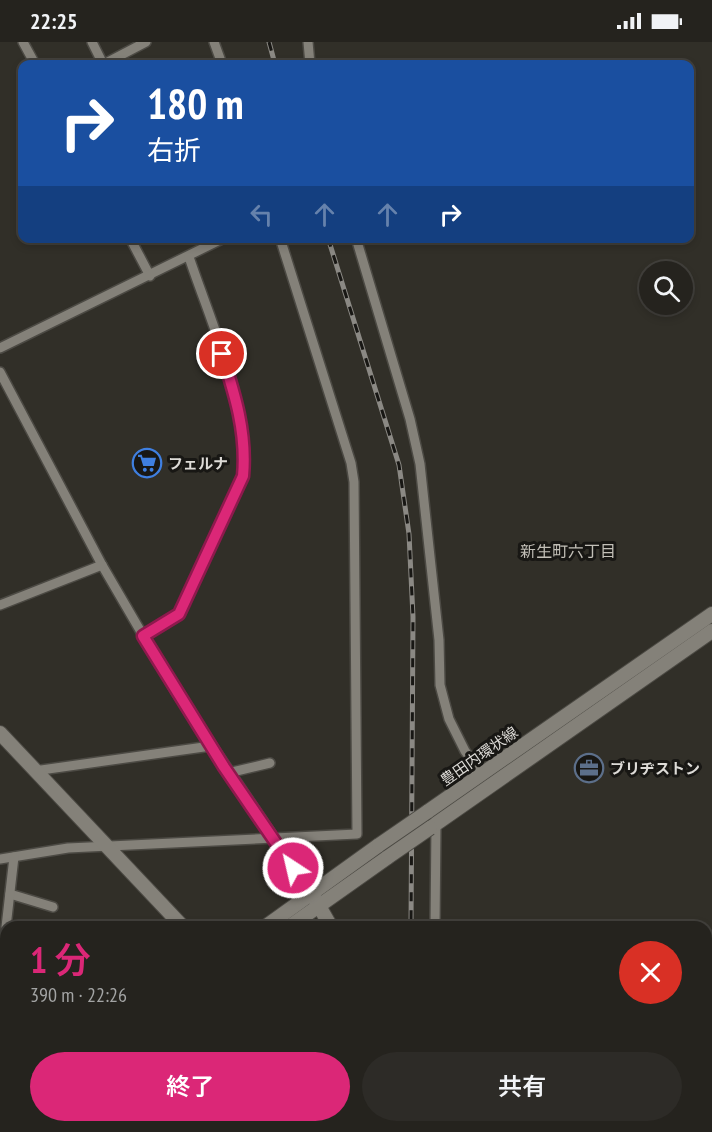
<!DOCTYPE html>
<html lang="ja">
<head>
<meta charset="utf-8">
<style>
	:root { --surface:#25231e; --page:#2d2b27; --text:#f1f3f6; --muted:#a3a4a4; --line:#42403c; --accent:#db2777 }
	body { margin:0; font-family:"PT Sans Narrow","Noto Sans JP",sans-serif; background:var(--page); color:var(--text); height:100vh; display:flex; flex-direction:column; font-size:22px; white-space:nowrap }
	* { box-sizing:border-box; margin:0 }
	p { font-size:20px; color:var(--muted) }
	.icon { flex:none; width:33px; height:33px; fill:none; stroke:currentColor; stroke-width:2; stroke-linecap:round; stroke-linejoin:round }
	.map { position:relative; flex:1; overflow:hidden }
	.side { position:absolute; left:0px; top:879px; width:712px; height:212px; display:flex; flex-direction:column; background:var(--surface); border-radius:18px 18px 0 0; box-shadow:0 3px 9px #0003,0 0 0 2px var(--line) }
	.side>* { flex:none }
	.top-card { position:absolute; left:18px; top:18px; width:676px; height:183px; border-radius:12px; box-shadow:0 3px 9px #0003,0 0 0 2px var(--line); background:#1a4fa0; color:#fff; overflow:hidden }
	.fabs { position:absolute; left:639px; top:219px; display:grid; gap:12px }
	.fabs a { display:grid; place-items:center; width:54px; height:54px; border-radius:50%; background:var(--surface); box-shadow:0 3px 9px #0003,0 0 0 2px var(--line); font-size:30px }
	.pin { position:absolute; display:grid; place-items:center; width:51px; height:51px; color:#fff; margin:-26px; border:3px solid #fff; border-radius:50%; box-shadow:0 2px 6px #0007 }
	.me { position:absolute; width:66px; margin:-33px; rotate:325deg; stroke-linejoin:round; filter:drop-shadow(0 0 4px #0008) }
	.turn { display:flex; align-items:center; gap:21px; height:126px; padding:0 30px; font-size:27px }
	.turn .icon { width:78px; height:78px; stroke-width:2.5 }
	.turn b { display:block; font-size:42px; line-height:51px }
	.lanes { display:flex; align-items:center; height:57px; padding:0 30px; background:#0003; justify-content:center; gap:30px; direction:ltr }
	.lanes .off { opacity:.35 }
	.round { display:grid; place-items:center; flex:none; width:63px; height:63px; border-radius:32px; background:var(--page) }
	.overview { display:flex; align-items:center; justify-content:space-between; height:102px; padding:0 30px }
	h1 { font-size:36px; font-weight:600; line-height:45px; color:var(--accent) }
	.primary-button { display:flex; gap:12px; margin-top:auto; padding:12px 30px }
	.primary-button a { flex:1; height:69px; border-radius:36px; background:var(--accent); color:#fff; font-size:24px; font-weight:600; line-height:69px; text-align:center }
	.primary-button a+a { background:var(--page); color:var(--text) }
	.status { display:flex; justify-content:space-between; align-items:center; height:42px; padding:0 30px; background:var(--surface); direction:ltr }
	.status svg { height:16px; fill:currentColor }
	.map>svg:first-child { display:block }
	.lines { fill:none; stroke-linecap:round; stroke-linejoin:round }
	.stream { stroke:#042033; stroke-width:3 }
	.street-casing { stroke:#4c4a44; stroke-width:12 }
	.secondary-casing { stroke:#4c4a44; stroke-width:16 }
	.street { stroke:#848179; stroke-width:9 }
	.secondary { stroke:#848179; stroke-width:14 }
	.rail-casing { stroke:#8b8984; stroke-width:5 }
	.rail { stroke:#181714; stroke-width:3; stroke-dasharray:9; stroke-linecap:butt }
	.secondary-bridge-casing { stroke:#4c4a44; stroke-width:16; stroke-linecap:butt }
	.secondary-bridge { stroke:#848179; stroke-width:14 }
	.route-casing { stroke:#8e194d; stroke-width:15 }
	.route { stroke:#db2777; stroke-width:10 }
	.labels { text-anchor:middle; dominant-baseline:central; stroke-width:6; stroke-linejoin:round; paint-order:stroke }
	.poi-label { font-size:15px; font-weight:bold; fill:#dddbd7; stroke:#181714; text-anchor:start }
	.street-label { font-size:15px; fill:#dddbd7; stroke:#181714 }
	.neighbourhood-label { font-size:16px; fill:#c2bfb7; stroke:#181714 }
</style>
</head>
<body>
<div class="status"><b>22:25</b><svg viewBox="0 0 49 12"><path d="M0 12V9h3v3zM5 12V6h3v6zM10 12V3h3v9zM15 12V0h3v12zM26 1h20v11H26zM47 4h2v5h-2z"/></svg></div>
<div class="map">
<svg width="712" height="1090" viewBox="0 0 712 1090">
	<rect width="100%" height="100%" fill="#312f28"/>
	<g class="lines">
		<!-- stream -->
		<polyline class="stream" points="21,1090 22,1090"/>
		<!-- street casing -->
		<g class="street-casing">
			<g id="street">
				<polyline points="23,0 35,22"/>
				<polyline points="92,0 103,22"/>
				<polyline points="214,0 222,22"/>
				<polyline points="308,0 310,22"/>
				<polyline points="104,22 146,0"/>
				<polyline points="130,196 150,234"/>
				<polyline points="356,196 410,377 420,422 439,598 440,643 449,677 465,709 482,732"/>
				<polyline points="0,306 224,196"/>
				<polyline points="0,330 102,523 176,650 312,852"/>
				<polyline points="0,563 102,523"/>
				<path d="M143,594L179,572L243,434C250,365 211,281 189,215"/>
				<polyline points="34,729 211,704"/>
				<polyline points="228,731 270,721"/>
				<polyline points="0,817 68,806 357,792 354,440 351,421 280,196"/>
				<polyline points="10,852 53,865"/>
				<polyline points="6,885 14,815"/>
				<polyline points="435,885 436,782"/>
				<polyline points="6,889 3,917 6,1006"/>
				<polyline points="206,1090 207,1084"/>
			</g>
		</g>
		<!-- secondary casing -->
		<g class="secondary-casing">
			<g id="secondary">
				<polyline points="0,691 183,885"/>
				<polyline points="427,770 712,572"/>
				<polyline points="430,786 712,589"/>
				<polyline points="315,857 331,885"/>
				<polyline points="265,885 379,803"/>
				<polyline points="289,885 388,815"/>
				<polyline points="0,1071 6,1066"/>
				<polyline points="419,1084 423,1090"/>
				<polyline points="0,1086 6,1082"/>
			</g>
		</g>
		<!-- street -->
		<use href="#street" class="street"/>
		<!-- secondary -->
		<use href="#secondary" class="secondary"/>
		<!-- rail casing -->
		<g class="rail-casing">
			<g id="rail">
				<polyline points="269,0 275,22"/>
				<polyline points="328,196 399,423 409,492 413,575 411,885"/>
				<polyline points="392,1090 394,1084"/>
			</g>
		</g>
		<!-- rail -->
		<use href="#rail" class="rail"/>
		<!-- secondary-bridge casing -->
		<g class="secondary-bridge-casing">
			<g id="secondary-bridge">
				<polyline points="379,803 427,770"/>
				<polyline points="388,815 430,786"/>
			</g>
		</g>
		<!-- secondary-bridge -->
		<use href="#secondary-bridge" class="secondary-bridge"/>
	</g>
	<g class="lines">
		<!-- route casing -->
		<g class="route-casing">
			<path id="route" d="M222,312C235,353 247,391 243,434L179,572L143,594L224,725L293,826"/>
		</g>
		<!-- route -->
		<use href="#route" class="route"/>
	</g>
	<!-- icons -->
	<defs>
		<g id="supermarket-ring" transform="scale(1.5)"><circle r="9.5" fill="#181714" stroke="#3f7fe0" stroke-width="1.5"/><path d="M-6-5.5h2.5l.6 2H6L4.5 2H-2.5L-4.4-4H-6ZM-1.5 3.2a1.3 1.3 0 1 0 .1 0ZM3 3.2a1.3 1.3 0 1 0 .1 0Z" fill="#3f7fe0"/></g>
		<g id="office-ring" transform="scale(1.5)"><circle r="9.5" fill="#181714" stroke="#5c6f8a" stroke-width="1.5"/><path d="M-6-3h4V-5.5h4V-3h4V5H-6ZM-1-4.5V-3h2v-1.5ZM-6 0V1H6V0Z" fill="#5c6f8a"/></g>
	</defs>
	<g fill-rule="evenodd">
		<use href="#supermarket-ring" x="147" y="421"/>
		<use href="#office-ring" x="589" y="726"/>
	</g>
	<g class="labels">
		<!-- poi labels -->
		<g class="poi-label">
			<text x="168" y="421">フェルナ</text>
			<text x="610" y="726">ブリヂストン</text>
		</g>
		<!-- street labels -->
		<g class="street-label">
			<text transform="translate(479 714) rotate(-35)">豊田内環状線</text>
		</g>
		<!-- neighbourhood labels -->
		<g class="neighbourhood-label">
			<text x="568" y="509">新生町六丁目</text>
		</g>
	</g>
</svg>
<div class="fabs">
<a><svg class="icon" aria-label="search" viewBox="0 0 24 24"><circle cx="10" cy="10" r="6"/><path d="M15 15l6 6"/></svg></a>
</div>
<div class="pin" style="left:222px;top:312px;background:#d93025"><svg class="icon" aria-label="arrive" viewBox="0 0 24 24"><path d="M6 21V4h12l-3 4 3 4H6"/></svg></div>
<svg class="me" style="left:293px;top:826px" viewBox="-20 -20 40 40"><circle r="17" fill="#db2777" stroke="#fff" stroke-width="3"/><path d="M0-11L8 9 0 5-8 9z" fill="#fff"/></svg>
<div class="top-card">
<div class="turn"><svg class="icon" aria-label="right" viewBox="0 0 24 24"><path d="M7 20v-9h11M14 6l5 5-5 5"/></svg><div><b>180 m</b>右折</div></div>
<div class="lanes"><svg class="icon off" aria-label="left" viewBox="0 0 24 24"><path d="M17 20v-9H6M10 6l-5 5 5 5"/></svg><svg class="icon off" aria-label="ahead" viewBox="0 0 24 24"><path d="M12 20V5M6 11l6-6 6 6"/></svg><svg class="icon off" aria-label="ahead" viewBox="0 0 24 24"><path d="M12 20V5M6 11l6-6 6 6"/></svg><svg class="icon" aria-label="right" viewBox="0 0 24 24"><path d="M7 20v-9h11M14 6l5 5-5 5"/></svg></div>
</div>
<section class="side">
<div class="overview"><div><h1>1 分</h1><p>390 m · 22:26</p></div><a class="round" style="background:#d93025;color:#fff"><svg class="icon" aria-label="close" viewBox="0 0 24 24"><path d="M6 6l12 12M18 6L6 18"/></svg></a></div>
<div class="primary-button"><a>終了</a><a>共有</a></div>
</section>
</div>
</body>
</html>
